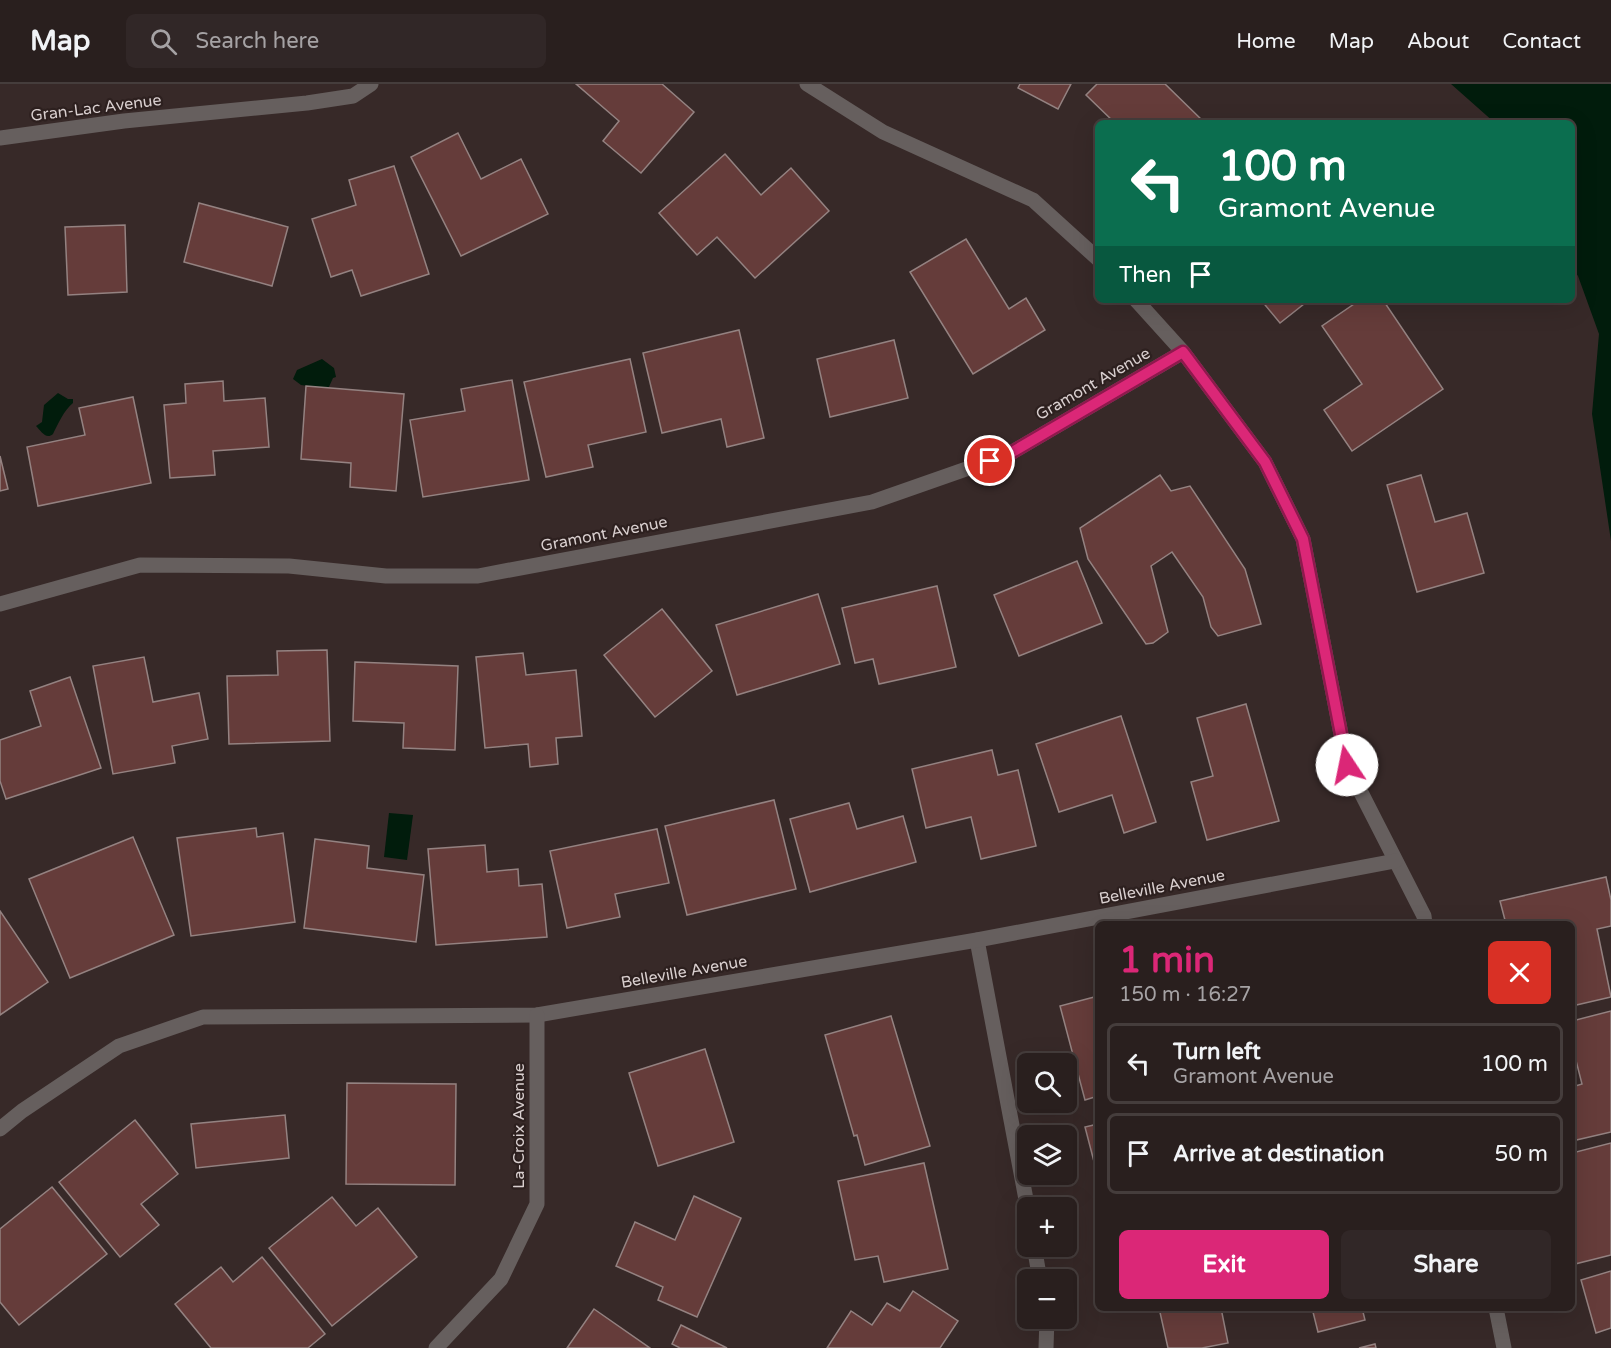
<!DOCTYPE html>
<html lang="en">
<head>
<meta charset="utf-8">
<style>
	:root { --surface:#291f1e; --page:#312727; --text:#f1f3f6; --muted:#a5a2a4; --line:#453d3c; --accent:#db2777 }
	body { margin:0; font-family:"Varela Round",sans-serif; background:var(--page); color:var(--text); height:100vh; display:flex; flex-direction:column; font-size:22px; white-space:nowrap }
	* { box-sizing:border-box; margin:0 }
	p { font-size:20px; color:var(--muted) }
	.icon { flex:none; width:33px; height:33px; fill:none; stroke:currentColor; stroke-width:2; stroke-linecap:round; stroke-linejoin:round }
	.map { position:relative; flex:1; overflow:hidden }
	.side { position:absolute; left:1095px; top:837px; width:480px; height:390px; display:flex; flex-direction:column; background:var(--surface); border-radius:9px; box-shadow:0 6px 24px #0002,0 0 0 2px var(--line) }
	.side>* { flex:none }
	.guide { position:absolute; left:1095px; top:36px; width:480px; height:183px; border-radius:9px; box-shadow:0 6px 24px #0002,0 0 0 2px var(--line); background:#0b6e4f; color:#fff; overflow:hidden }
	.controls { position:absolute; left:1017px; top:969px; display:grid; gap:12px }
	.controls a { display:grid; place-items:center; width:60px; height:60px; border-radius:9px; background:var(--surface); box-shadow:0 6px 24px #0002,0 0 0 2px var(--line); font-size:30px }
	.pin { position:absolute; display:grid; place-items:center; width:51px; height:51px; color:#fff; margin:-26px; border:3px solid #fff; border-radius:50%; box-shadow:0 2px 6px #0007 }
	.me { position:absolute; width:66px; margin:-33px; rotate:349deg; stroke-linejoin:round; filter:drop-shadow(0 0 4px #0008) }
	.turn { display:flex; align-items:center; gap:21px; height:126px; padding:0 24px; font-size:27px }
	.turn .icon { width:78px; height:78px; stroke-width:2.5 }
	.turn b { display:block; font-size:42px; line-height:51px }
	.then { display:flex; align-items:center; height:57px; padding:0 24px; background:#0003; gap:12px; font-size:22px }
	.round { display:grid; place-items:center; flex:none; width:63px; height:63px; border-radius:9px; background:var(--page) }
	.headline { display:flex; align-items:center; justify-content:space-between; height:102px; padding:0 24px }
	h1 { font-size:36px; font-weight:700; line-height:45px; color:var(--accent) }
	.primary-button { display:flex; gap:12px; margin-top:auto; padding:12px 24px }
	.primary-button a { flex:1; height:69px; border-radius:9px; background:var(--accent); color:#fff; font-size:24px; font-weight:700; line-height:69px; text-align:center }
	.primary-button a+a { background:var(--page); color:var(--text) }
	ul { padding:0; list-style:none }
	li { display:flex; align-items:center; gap:18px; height:81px; margin:0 12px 9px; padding:0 12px; border:3px solid var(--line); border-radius:9px }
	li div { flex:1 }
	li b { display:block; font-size:22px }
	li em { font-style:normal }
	header { display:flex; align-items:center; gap:36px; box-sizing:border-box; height:84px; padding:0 30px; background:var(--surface); border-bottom:2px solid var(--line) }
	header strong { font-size:28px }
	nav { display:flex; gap:33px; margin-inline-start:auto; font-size:21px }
	.search { width:420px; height:54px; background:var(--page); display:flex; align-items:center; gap:15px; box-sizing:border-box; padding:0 21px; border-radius:9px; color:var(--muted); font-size:22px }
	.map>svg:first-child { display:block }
	.water { fill:#011c0c }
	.building { fill:#653c3a; stroke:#948281; stroke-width:1.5 }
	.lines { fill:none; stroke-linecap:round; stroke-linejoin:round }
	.minor { stroke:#665f5e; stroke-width:15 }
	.route-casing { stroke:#8e194d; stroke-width:15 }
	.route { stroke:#db2777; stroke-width:10 }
	.labels { text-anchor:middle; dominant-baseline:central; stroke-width:4.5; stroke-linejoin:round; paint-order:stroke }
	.street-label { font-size:16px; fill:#d9cfcf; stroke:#2d201f }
</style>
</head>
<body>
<header>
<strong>Map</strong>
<div class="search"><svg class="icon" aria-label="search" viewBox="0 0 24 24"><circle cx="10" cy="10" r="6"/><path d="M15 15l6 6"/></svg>Search here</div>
<nav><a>Home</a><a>Map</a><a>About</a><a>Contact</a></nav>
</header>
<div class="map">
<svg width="1611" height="1264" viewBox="0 0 1611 1264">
	<rect width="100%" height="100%" fill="#372928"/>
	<!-- water -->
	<g class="water">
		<polygon points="1451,0 1611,0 1611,457 1592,330 1599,250 1578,192 1572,184 1572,39 1495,39"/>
		<polygon points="322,275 334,284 336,293 333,294 328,305 301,301 293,295 297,286"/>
		<path d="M58,309L68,315H73V319C64,326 58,340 53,350C46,356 41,347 36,342L42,338L44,321Z"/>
		<polygon points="389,729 413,731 407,776 384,773"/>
	</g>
	<!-- building -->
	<g class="building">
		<polygon points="576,0 662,0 694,28 641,89 603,57 619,37"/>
		<polygon points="1020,0 1071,0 1058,25 1018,4"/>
		<polygon points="1097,0 1165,0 1205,39 1115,39 1086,11"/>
		<polygon points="458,49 481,95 521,75 548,130 461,172 411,73"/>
		<polygon points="725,70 761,111 791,84 829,127 755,194 717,153 697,171 659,129"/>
		<polygon points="394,82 429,190 361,212 352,186 331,193 312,135 356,121 349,96"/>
		<polygon points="199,119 288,143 272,202 184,178"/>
		<polygon points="125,141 127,208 68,211 65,143"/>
		<polygon points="966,155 1009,225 1026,214 1045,246 973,290 910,188"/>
		<polygon points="1261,216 1309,216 1280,239"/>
		<polygon points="1360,216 1383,216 1443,305 1352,367 1324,326 1362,300 1322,242"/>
		<polygon points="739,246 764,354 727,363 721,335 662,349 643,269"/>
		<polygon points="894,256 908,314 830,333 817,275"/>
		<polygon points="630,275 646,348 588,361 593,383 546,393 524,298"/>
		<polygon points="512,296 529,396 423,413 410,336 465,327 461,305"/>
		<polygon points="223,297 224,317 265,314 269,363 213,367 215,391 170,394 164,321 186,319 185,300"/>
		<polygon points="306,302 404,310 396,407 350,403 351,379 301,375"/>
		<polygon points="133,313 151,399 38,422 27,363 85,351 79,324"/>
		<polygon points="0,372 8,405 0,407"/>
		<polygon points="1160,391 1171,407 1190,402 1245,485 1261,540 1218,552 1211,543 1203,513 1172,468 1151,482 1168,548 1153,559 1146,560 1088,475 1080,444"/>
		<polygon points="1421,391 1435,438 1467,429 1484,489 1417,508 1387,401"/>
		<polygon points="1077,477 1102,539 1019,572 994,511"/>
		<polygon points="937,502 956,583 879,600 873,575 855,579 842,524"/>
		<polygon points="818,510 840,580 737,611 716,541"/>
		<polygon points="662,525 712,587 655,633 604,571"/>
		<polygon points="327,566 330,657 229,660 227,592 278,591 277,567"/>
		<polygon points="523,569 526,591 576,586 582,652 556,654 558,680 530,683 528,660 485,664 476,573"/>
		<polygon points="144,573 153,618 199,609 208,655 172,662 175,679 113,690 93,582"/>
		<polygon points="355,578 458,582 455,666 403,664 404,639 353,637"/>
		<polygon points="70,593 101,684 6,715 0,697 0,656 41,642 30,607"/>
		<polygon points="1246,620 1279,737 1207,756 1191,698 1213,692 1197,634"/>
		<polygon points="1121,632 1156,738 1124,749 1112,711 1059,728 1036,660"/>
		<polygon points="992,666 998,691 1018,686 1036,762 981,775 971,733 926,744 912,685"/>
		<polygon points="774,716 796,805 687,831 665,742"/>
		<polygon points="849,719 857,745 903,732 916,778 810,808 790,735"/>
		<polygon points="256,744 257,753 283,749 295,838 191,852 177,754"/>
		<polygon points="657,745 669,799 615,810 620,833 567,844 550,767"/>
		<polygon points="133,753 174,851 70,894 29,795"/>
		<polygon points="315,755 369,762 367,784 424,791 416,858 304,844"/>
		<polygon points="485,761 487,788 518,785 519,802 542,800 547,853 436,861 428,765"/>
		<polygon points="1606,793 1611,816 1611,842 1597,845 1611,913 1572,922 1572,840 1506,840 1500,817"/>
		<polygon points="0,827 48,898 0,931"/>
		<polygon points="1098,912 1098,1012 1085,1016 1060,922"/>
		<polygon points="1611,927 1611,1048 1572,1057 1572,1003 1582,1000 1572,961 1572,937"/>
		<polygon points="891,932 930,1062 865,1081 857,1051 854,1052 825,951"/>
		<polygon points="705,965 734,1058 658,1082 629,989"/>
		<polygon points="347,999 456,1000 455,1101 346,1100"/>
		<polygon points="285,1031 289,1074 196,1084 191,1040"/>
		<polygon points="135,1036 178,1090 141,1120 159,1141 120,1173 59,1098"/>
		<polygon points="1098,1040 1098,1093 1085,1043"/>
		<polygon points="1611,1059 1611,1171 1575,1180 1572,1169 1572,1069"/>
		<polygon points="924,1079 948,1185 884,1198 878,1172 855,1176 838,1097"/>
		<polygon points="52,1103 107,1170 19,1241 0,1218 0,1145"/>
		<polygon points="694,1112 741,1134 697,1233 658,1216 663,1203 616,1182 635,1138 675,1156"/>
		<polygon points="332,1113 356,1142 378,1124 417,1173 332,1242 269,1164"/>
		<polygon points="262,1173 325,1250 308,1264 211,1264 175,1220 221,1183 233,1198"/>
		<polygon points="1611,1187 1611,1244 1596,1249 1581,1196"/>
		<polygon points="913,1207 958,1237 940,1264 827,1264 851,1227 872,1241 887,1219 900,1227"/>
		<polygon points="1159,1224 1221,1224 1228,1259 1202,1264 1168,1264"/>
		<polygon points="1312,1224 1362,1224 1365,1236 1318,1248"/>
		<polygon points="594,1225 650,1264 567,1264"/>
		<polygon points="681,1241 727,1264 680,1264 672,1260"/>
		<polygon points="1375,1260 1376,1264 1359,1264"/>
	</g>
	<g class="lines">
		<!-- minor -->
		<g class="minor">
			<polyline points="807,0 883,48 1033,116 1098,175"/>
			<polyline points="0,54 124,37 307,19 353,12 371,0"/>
			<polyline points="1136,216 1183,268 1265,378 1303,455 1347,681 1424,832 1425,840"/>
			<polyline points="0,520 140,481 289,482 386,492 478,492 872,418 1009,370 1183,268"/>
			<polyline points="977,856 1028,1126"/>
			<polyline points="0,1045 22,1027 119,962 203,933 537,931 977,856 1395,777"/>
			<polyline points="1034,1162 1040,1196"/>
			<polyline points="1496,1224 1504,1264"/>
			<polyline points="436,1264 501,1195 537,1120 537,931"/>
			<polyline points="1046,1264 1047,1234"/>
		</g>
	</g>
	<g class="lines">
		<!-- route casing -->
		<g class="route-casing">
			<polyline id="route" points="990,377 1009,370 1183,268 1265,378 1303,455 1347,681"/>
		</g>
		<!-- route -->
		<use href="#route" class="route"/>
	</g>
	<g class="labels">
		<!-- street labels -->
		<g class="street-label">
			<text transform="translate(96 24) rotate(-7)">Gran-Lac Avenue</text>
			<text transform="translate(1093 300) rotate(-30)">Gramont Avenue</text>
			<text transform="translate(604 450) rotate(-11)">Gramont Avenue</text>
			<text transform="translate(1162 803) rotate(-11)">Belleville Avenue</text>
			<text transform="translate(684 888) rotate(-10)">Belleville Avenue</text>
			<text transform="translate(519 1042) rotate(-90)">La-Croix Avenue</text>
		</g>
	</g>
</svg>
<div class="controls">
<a><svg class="icon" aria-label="search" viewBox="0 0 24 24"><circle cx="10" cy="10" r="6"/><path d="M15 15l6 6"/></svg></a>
<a><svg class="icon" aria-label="layers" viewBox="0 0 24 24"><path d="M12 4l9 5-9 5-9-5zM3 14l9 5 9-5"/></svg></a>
<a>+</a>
<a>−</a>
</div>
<div class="pin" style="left:990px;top:377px;background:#d93025"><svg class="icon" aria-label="arrive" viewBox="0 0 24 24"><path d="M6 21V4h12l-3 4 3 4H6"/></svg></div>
<svg class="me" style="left:1347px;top:681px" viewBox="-20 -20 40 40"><circle r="19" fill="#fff"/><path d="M0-13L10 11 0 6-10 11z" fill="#db2777"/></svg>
<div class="guide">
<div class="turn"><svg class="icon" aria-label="left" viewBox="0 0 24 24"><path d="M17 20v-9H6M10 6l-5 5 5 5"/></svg><div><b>100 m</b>Gramont Avenue</div></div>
<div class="then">Then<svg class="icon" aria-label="arrive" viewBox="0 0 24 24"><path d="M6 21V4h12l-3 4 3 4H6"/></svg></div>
</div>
<section class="side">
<div class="headline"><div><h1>1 min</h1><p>150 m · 16:27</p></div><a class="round" style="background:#d93025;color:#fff"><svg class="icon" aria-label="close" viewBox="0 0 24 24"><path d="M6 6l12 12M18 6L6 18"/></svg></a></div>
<ul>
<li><svg class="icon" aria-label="left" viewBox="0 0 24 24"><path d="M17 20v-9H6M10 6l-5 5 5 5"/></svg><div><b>Turn left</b><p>Gramont Avenue</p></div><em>100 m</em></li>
<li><svg class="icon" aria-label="arrive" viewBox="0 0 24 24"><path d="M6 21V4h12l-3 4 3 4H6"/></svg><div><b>Arrive at destination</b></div><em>50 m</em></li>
</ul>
<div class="primary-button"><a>Exit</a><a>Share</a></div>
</section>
</div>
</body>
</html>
